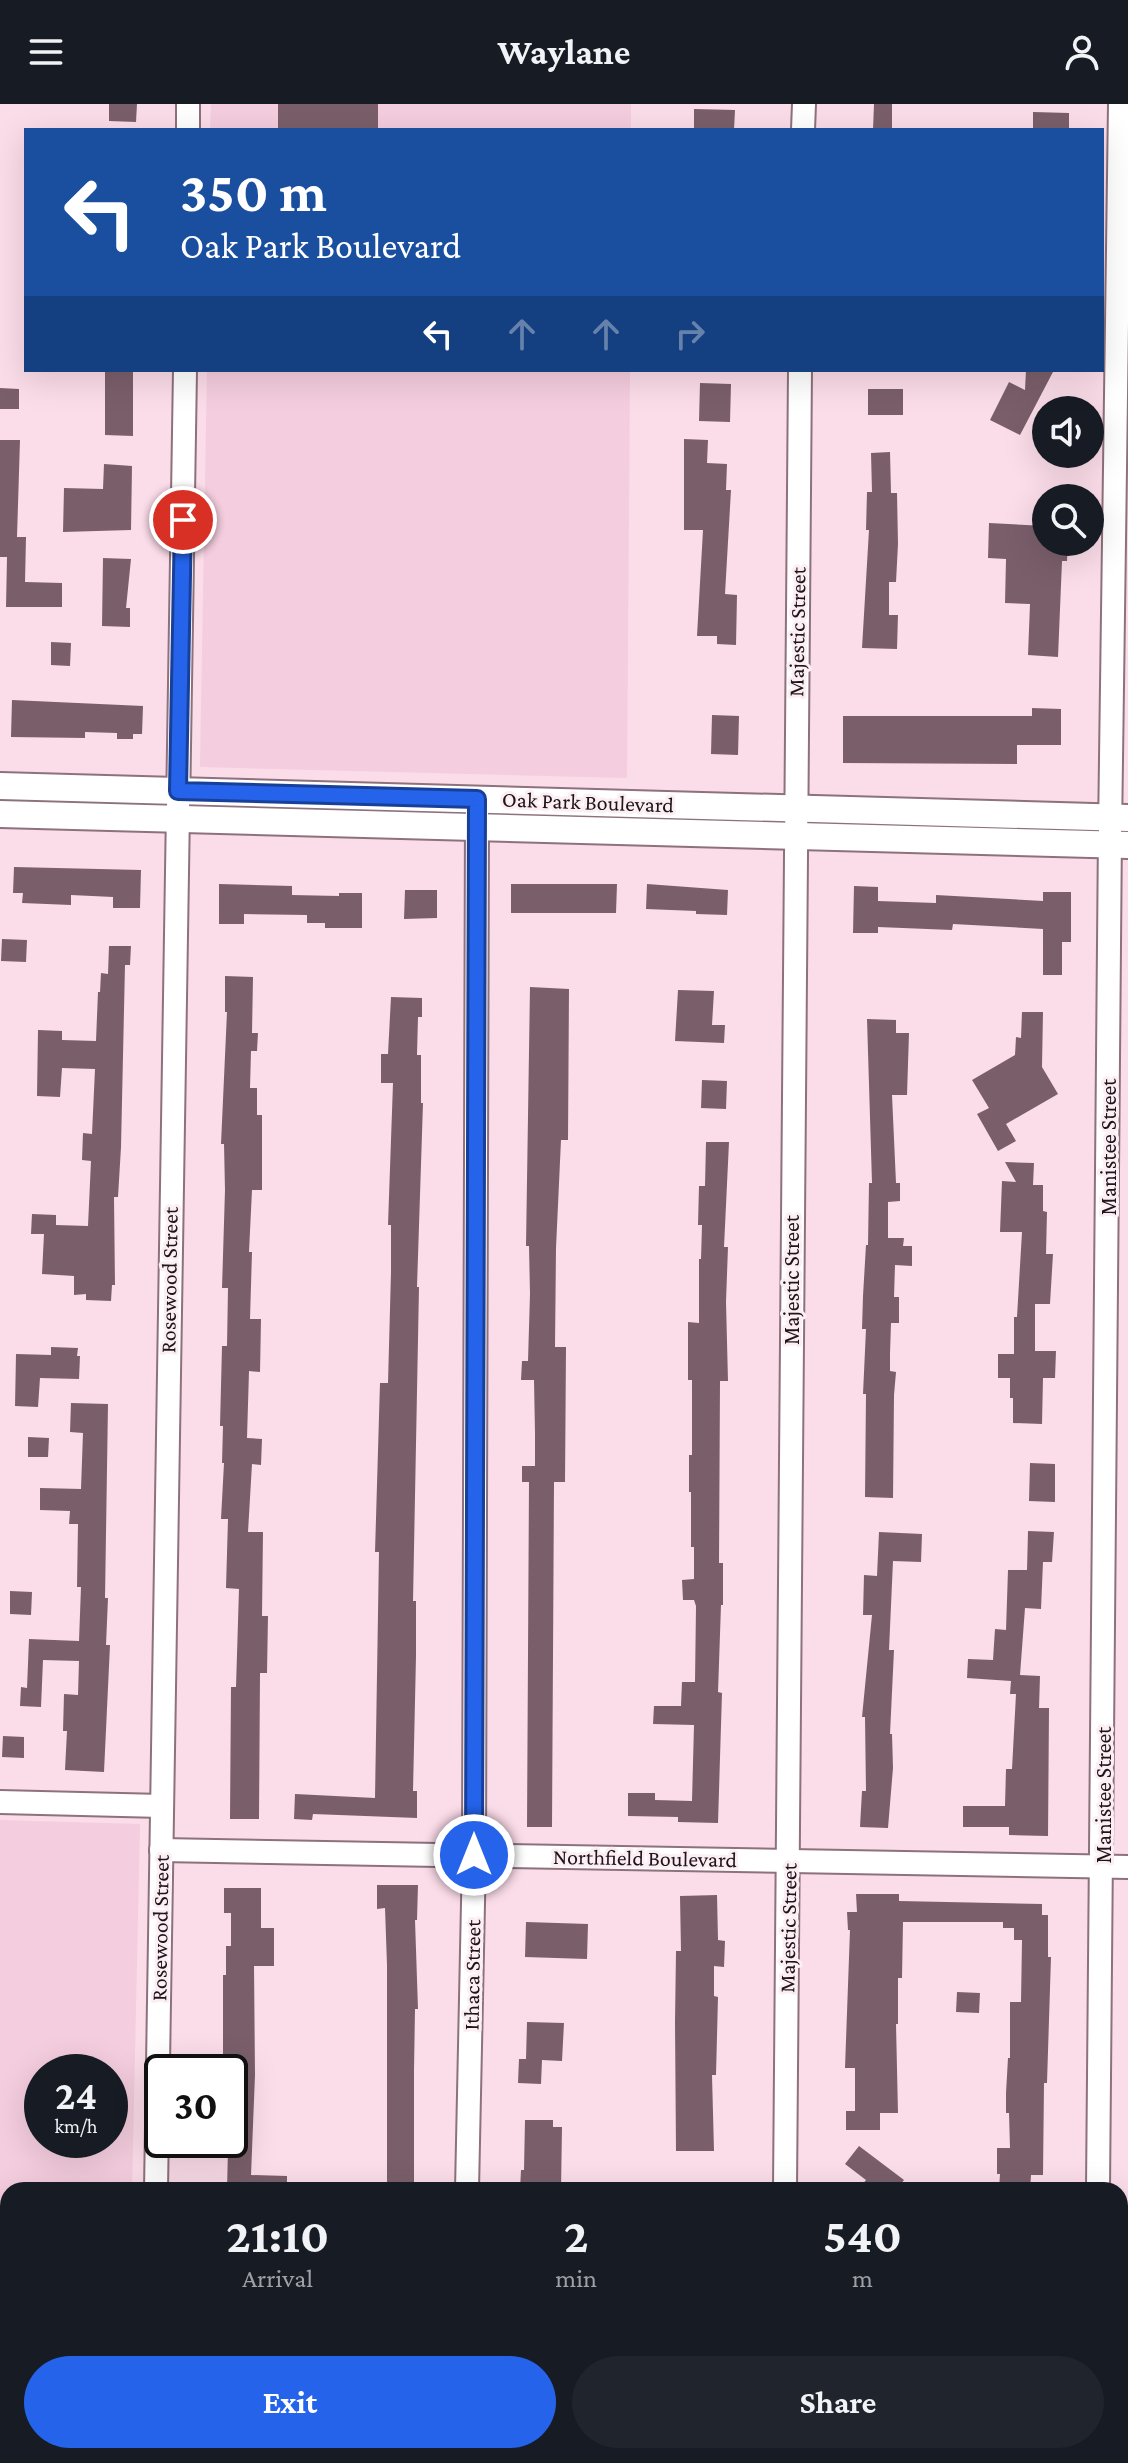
<!DOCTYPE html>
<html lang="en">
<head>
<meta charset="utf-8">
<style>
	:root { --surface:#171b24; --page:#20242c; --text:#f1f3f6; --muted:#9ea1a6; --accent:#2563eb }
	body { margin:0; font-family:"Crimson Pro",serif; background:var(--page); color:var(--text); height:100vh; display:flex; flex-direction:column; font-size:30px; white-space:nowrap }
	* { box-sizing:border-box; margin:0 }
	p { font-size:26px; color:var(--muted) }
	.icon { flex:none; width:44px; height:44px; fill:none; stroke:currentColor; stroke-width:2; stroke-linecap:round; stroke-linejoin:round }
	.map { position:relative; flex:1; overflow:hidden }
	.side { position:absolute; left:0px; top:2078px; width:1128px; height:282px; display:flex; flex-direction:column; background:var(--surface); border-radius:24px 24px 0 0; box-shadow:0 8px 32px #0002 }
	.side>* { flex:none }
	.top-card { position:absolute; left:24px; top:24px; width:1080px; height:244px; border-radius:0px; box-shadow:0 8px 32px #0002; background:#1a4fa0; color:#fff; overflow:hidden }
	.tools { position:absolute; left:1032px; top:292px; display:grid; gap:16px }
	.tools a { display:grid; place-items:center; width:72px; height:72px; border-radius:50%; background:var(--surface); box-shadow:0 8px 32px #0002; font-size:40px }
	.speed { position:absolute; left:24px; top:1950px; display:flex; gap:16px; font-size:40px; font-weight:700; text-align:center }
	.speed>* { display:grid; place-content:center; width:104px; height:104px; border-radius:50%; background:var(--surface); box-shadow:0 8px 32px #0002; line-height:1 }
	.speed small { font-size:20px; font-weight:400 }
	.speed .limit { border:4px solid #111; border-radius:12px; background:#fff; color:#111 }
	.pin { position:absolute; display:grid; place-items:center; width:68px; height:68px; color:#fff; margin:-34px; border:4px solid #fff; border-radius:50%; box-shadow:0 2px 8px #0007 }
	.me { position:absolute; width:88px; margin:-44px; rotate:0deg; stroke-linejoin:round; filter:drop-shadow(0 0 6px #0008) }
	.turn { display:flex; align-items:center; gap:28px; height:168px; padding:0 24px; font-size:36px }
	.turn .icon { width:104px; height:104px; stroke-width:2.5 }
	.turn b { display:block; font-size:56px; line-height:68px }
	.lanes { display:flex; align-items:center; height:76px; padding:0 24px; background:#0003; justify-content:center; gap:40px; direction:ltr }
	.lanes .off { opacity:.35 }
	.eta { display:flex; justify-content:space-evenly; align-items:center; height:136px; text-align:center }
	.eta b { font-size:48px; font-weight:700; line-height:56px }
	.button { display:flex; gap:16px; margin-top:auto; padding:16px 24px }
	.button a { flex:1; height:92px; border-radius:48px; background:var(--accent); color:#fff; font-size:32px; font-weight:700; line-height:92px; text-align:center }
	.button a+a { background:var(--page); color:var(--text) }
	header { display:flex; justify-content:space-between; align-items:center; height:104px; padding:0 24px; background:var(--surface); font-size:36px; font-weight:700 }
	.map>svg:first-child { display:block }
	.built { fill:#f4cdde; fill-rule:evenodd }
	.building { fill:#7a5f6b }
	.lines { fill:none; stroke-linecap:round; stroke-linejoin:round }
	.minor-casing { stroke:#8d717d; stroke-width:26 }
	.tertiary-casing { stroke:#8d717d; stroke-width:30 }
	.minor { stroke:#fff; stroke-width:22 }
	.tertiary { stroke:#fff; stroke-width:26 }
	.route-casing { stroke:#184099; stroke-width:20 }
	.route { stroke:#2563eb; stroke-width:14 }
	.labels { text-anchor:middle; dominant-baseline:central; stroke-width:6; stroke-linejoin:round; paint-order:stroke }
	.street-label { font-size:22px; fill:#1f1419; stroke:#fceff4 }
</style>
</head>
<body>
<header><svg class="icon" aria-label="menu" viewBox="0 0 24 24"><path d="M4 6h16M4 12h16M4 18h16"/></svg>Waylane<svg class="icon" aria-label="person" viewBox="0 0 24 24"><circle cx="12" cy="8" r="4"/><path d="M4 21q1-7 8-7t8 7"/></svg></header>
<div class="map">
<svg width="1128" height="2359" viewBox="0 0 1128 2359">
	<rect width="100%" height="100%" fill="#fbdce9"/>
	<!-- built -->
	<g class="built">
		<polygon points="211,0 631,0 631,26 210,26"/>
		<polygon points="207,266 630,266 627,674 200,663"/>
		<path d="M0,1716L140,1720L132,2086H8V2308H0ZM42,1968H110V2036H42Z"/>
	</g>
	<!-- building -->
	<g class="building">
		<polygon points="109,0 137,0 136,18 109,17"/>
		<polygon points="278,0 378,0 378,24 278,26"/>
		<polygon points="874,0 892,0 892,26 873,26"/>
		<polygon points="694,5 735,6 734,26 694,26"/>
		<polygon points="1033,8 1069,9 1069,26 1033,26"/>
		<polygon points="105,266 133,266 133,332 105,331"/>
		<polygon points="1026,266 1054,266 1020,331 990,316 1009,278 1025,286"/>
		<polygon points="700,279 731,280 730,318 699,317"/>
		<polygon points="0,284 19,285 19,305 0,305"/>
		<rect x="868" y="285" width="35" height="26"/>
		<polygon points="684,335 708,336 707,359 727,360 726,386 731,386 725,490 737,491 736,541 717,540 717,532 697,532 703,426 684,426"/>
		<polygon points="0,336 20,336 17,433 26,433 25,478 62,479 62,503 6,503 7,453 0,453"/>
		<polygon points="890,348 891,389 897,389 898,440 896,478 889,478 889,511 898,511 897,545 862,544 869,426 866,426 867,388 872,388 871,349"/>
		<polygon points="104,360 132,362 131,426 63,428 64,384 103,385"/>
		<polygon points="989,419 1046,422 1046,438 1068,438 1067,457 1062,457 1058,553 1028,551 1030,500 1005,499 1006,455 988,454"/>
		<polygon points="103,454 131,455 126,504 130,504 130,523 102,522"/>
		<polygon points="51,538 71,539 70,562 51,561"/>
		<polygon points="12,596 143,602 142,630 133,630 133,635 117,635 117,629 85,628 85,634 11,633"/>
		<polygon points="1032,604 1061,605 1061,641 1017,641 1017,660 843,659 843,612 1032,612"/>
		<polygon points="712,611 739,612 738,651 711,650"/>
		<polygon points="14,763 141,766 140,804 113,804 113,793 71,791 71,801 22,799 23,789 13,789"/>
		<polygon points="219,780 292,782 292,791 339,792 339,789 362,789 362,824 325,824 325,819 307,819 307,811 244,810 244,820 219,820"/>
		<polygon points="511,780 617,780 616,809 511,809"/>
		<polygon points="647,780 728,786 727,811 696,810 696,807 646,805"/>
		<polygon points="854,782 878,783 878,797 936,799 936,791 1043,797 1043,788 1071,788 1071,838 1062,838 1062,871 1043,871 1043,825 953,820 952,826 878,823 878,829 853,829"/>
		<polygon points="405,786 437,786 437,814 404,815"/>
		<polygon points="2,835 27,836 26,858 1,857"/>
		<polygon points="109,842 131,842 130,861 125,861 121,1043 118,1093 114,1093 115,1181 112,1181 111,1197 86,1196 86,1190 74,1191 74,1172 42,1170 44,1130 31,1130 32,1110 56,1111 56,1121 88,1122 91,1057 82,1056 83,1029 92,1030 95,965 62,964 60,993 37,992 38,926 62,927 62,936 96,937 98,888 100,888 101,869 108,870"/>
		<polygon points="225,872 253,873 252,929 258,929 257,947 251,947 250,984 257,984 257,1011 262,1011 262,1086 252,1086 249,1148 252,1148 250,1215 261,1215 260,1268 249,1267 247,1334 262,1335 261,1361 252,1360 248,1428 263,1428 262,1512 268,1512 267,1569 260,1569 259,1715 230,1715 231,1583 236,1583 239,1485 226,1484 228,1415 221,1415 224,1359 222,1359 223,1322 220,1322 222,1242 227,1242 228,1184 222,1184 225,1086 224,1040 221,1040 227,908 225,908"/>
		<polygon points="530,883 569,885 568,1036 561,1036 556,1144 555,1243 566,1243 565,1378 554,1378 552,1723 527,1723 529,1378 522,1378 522,1362 535,1362 535,1329 534,1276 521,1276 522,1257 528,1257 530,1190 529,1142 526,1142"/>
		<polygon points="678,886 714,887 712,921 725,921 724,939 675,937"/>
		<polygon points="391,893 422,894 422,913 418,913 417,951 421,951 421,999 423,999 417,1183 419,1183 413,1497 416,1497 416,1552 413,1687 417,1687 417,1714 313,1710 312,1716 294,1715 295,1690 375,1694 379,1448 375,1448 380,1279 388,1279 391,1168 391,1121 388,1121 393,979 381,979 381,950 388,950"/>
		<polygon points="1022,908 1043,908 1042,963 1058,990 1006,1020 1016,1037 998,1047 977,1010 989,1004 972,976 1015,951 1016,933 1021,934"/>
		<polygon points="867,915 896,916 896,929 909,929 907,991 892,991 896,1079 900,1079 900,1097 888,1098 888,1134 904,1134 903,1142 912,1142 912,1162 895,1161 894,1193 899,1193 899,1219 891,1219 890,1250 890,1267 896,1268 894,1291 893,1394 865,1393 866,1290 863,1290 866,1225 862,1225 863,1192 866,1141 868,1141 869,1079 872,1079"/>
		<polygon points="702,976 727,977 726,1005 701,1004"/>
		<polygon points="706,1038 729,1038 724,1143 728,1143 726,1198 728,1277 720,1277 719,1459 723,1459 723,1501 721,1501 718,1588 722,1589 718,1719 678,1718 678,1713 628,1712 628,1689 655,1689 655,1696 692,1697 694,1621 653,1620 654,1602 681,1602 682,1578 695,1578 696,1502 694,1496 683,1496 682,1476 694,1475 694,1443 691,1443 691,1388 689,1388 689,1351 692,1351 692,1276 688,1276 688,1218 699,1219 699,1155 701,1155 702,1121 698,1121 699,1082 705,1082"/>
		<polygon points="1005,1058 1034,1059 1033,1081 1043,1081 1043,1107 1047,1108 1046,1150 1053,1150 1050,1200 1035,1200 1035,1247 1056,1247 1055,1274 1043,1274 1042,1320 1013,1319 1013,1294 1010,1294 1010,1274 998,1274 998,1250 1014,1250 1014,1213 1017,1213 1022,1128 1000,1128 1002,1077 1016,1078"/>
		<polygon points="51,1243 78,1244 77,1252 80,1252 79,1275 40,1274 38,1303 15,1302 16,1250 51,1251"/>
		<polygon points="71,1299 108,1300 105,1494 108,1494 106,1541 110,1541 104,1668 65,1666 67,1627 63,1627 64,1590 78,1591 79,1557 43,1556 41,1603 20,1602 21,1583 27,1584 29,1535 79,1537 81,1483 77,1483 78,1420 69,1420 70,1407 40,1406 40,1384 81,1385 83,1329 70,1328"/>
		<polygon points="28,1333 49,1334 48,1353 28,1353"/>
		<polygon points="1030,1359 1055,1360 1055,1398 1029,1397"/>
		<polygon points="1028,1427 1054,1428 1052,1458 1043,1458 1041,1505 1025,1504 1020,1571 1040,1572 1039,1604 1049,1604 1048,1732 1009,1731 1009,1723 963,1723 963,1702 1005,1702 1006,1665 1012,1665 1016,1590 1010,1590 1011,1577 967,1574 968,1555 993,1556 995,1525 1006,1526 1008,1466 1027,1466"/>
		<polygon points="879,1428 922,1430 921,1458 893,1457 889,1546 894,1546 890,1630 892,1630 893,1664 888,1724 860,1723 862,1687 866,1687 865,1613 862,1613 872,1511 863,1511 864,1471 877,1472"/>
		<polygon points="10,1487 32,1488 31,1511 10,1510"/>
		<polygon points="3,1632 24,1633 24,1654 2,1653"/>
		<polygon points="377,1781 418,1781 417,1816 415,1816 418,1905 415,1905 414,1966 414,2086 387,2086 387,1861 385,1804 377,1805"/>
		<polygon points="224,1784 261,1784 261,1824 274,1824 274,1862 254,1862 255,1971 251,2071 287,2072 287,2086 227,2086 230,1960 223,1960 223,1871 226,1871 226,1842 231,1842 231,1809 224,1809"/>
		<polygon points="856,1790 899,1790 899,1797 1042,1800 1042,1811 1048,1811 1048,1853 1051,1853 1047,1979 1044,1979 1043,2071 1031,2071 1030,2086 999,2086 1000,2070 997,2070 997,2044 1010,2044 1009,2009 1006,2009 1006,1989 1008,1954 1010,1954 1010,1898 1021,1898 1022,1836 1014,1836 1014,1824 1003,1824 1003,1818 903,1818 902,1874 898,1874 898,1920 896,1920 898,2009 880,2009 880,2026 846,2026 846,2007 855,2007 855,1964 845,1964 850,1826 848,1826 847,1808 857,1808"/>
		<polygon points="717,1791 718,1836 725,1837 724,1863 714,1862 714,1892 718,1893 716,1971 712,1971 714,2047 676,2047 675,1918 676,1847 681,1847 680,1792"/>
		<polygon points="526,1818 588,1820 587,1855 525,1853"/>
		<polygon points="957,1888 980,1889 979,1909 956,1908"/>
		<polygon points="527,1918 564,1919 562,1957 542,1956 541,1980 518,1979 519,1955 526,1955"/>
		<polygon points="525,2016 553,2016 553,2023 562,2023 561,2086 520,2086 521,2066 524,2066"/>
		<polygon points="859,2042 904,2076 896,2086 858,2086 866,2076 845,2060"/>
	</g>
	<g class="lines">
		<!-- minor casing -->
		<g class="minor-casing">
			<g id="minor">
				<polyline points="188,26 188,0"/>
				<polyline points="803,26 804,0"/>
				<polyline points="0,1698 162,1702"/>
				<polyline points="161,1746 1128,1763"/>
				<polyline points="156,2086 185,266"/>
				<polyline points="467,2086 474,1751 477,708"/>
				<path d="M785,2086C793,1479 792,873 800,266"/>
				<polyline points="1098,2086 1110,728 1120,0"/>
				<polyline points="151,2359 151,2352"/>
			</g>
		</g>
		<!-- tertiary casing -->
		<g class="tertiary-casing">
			<g id="tertiary">
				<polyline points="0,682 1128,714"/>
				<polyline points="0,710 1128,741"/>
			</g>
		</g>
		<!-- minor -->
		<use href="#minor" class="minor"/>
		<!-- tertiary -->
		<use href="#tertiary" class="tertiary"/>
	</g>
	<g class="lines">
		<!-- route casing -->
		<g class="route-casing">
			<polyline id="route" points="183,416 178,687 477,695 474,1751"/>
		</g>
		<!-- route -->
		<use href="#route" class="route"/>
	</g>
	<g class="labels">
		<!-- street labels -->
		<g class="street-label">
			<text transform="translate(797 528) rotate(-89)">Majestic Street</text>
			<text transform="translate(588 698) rotate(2)">Oak Park Boulevard</text>
			<text transform="translate(1108 1043) rotate(-90)">Manistee Street</text>
			<text transform="translate(169 1176) rotate(-89)">Rosewood Street</text>
			<text transform="translate(791 1176) rotate(-90)">Majestic Street</text>
			<text transform="translate(1103 1691) rotate(-90)">Manistee Street</text>
			<text transform="translate(645 1754) rotate(1)">Northfield Boulevard</text>
			<text transform="translate(160 1824) rotate(-89)">Rosewood Street</text>
			<text transform="translate(788 1824) rotate(-89)">Majestic Street</text>
			<text transform="translate(472 1871) rotate(-89)">Ithaca Street</text>
		</g>
	</g>
</svg>
<div class="tools">
<a><svg class="icon" aria-label="sound" viewBox="0 0 24 24"><path d="M4 9h4l5-4v14l-5-4H4zM17 9q2 3 0 6"/></svg></a>
<a><svg class="icon" aria-label="search" viewBox="0 0 24 24"><circle cx="10" cy="10" r="6"/><path d="M15 15l6 6"/></svg></a>
</div>
<div class="speed"><div>24<small>km/h</small></div><div class="limit">30</div></div>
<div class="pin" style="left:183px;top:416px;background:#d93025"><svg class="icon" aria-label="arrive" viewBox="0 0 24 24"><path d="M6 21V4h12l-3 4 3 4H6"/></svg></div>
<svg class="me" style="left:474px;top:1751px" viewBox="-20 -20 40 40"><circle r="17" fill="#2563eb" stroke="#fff" stroke-width="3"/><path d="M0-11L8 9 0 5-8 9z" fill="#fff"/></svg>
<div class="top-card">
<div class="turn"><svg class="icon" aria-label="left" viewBox="0 0 24 24"><path d="M17 20v-9H6M10 6l-5 5 5 5"/></svg><div><b>350 m</b>Oak Park Boulevard</div></div>
<div class="lanes"><svg class="icon" aria-label="left" viewBox="0 0 24 24"><path d="M17 20v-9H6M10 6l-5 5 5 5"/></svg><svg class="icon off" aria-label="ahead" viewBox="0 0 24 24"><path d="M12 20V5M6 11l6-6 6 6"/></svg><svg class="icon off" aria-label="ahead" viewBox="0 0 24 24"><path d="M12 20V5M6 11l6-6 6 6"/></svg><svg class="icon off" aria-label="right" viewBox="0 0 24 24"><path d="M7 20v-9h11M14 6l5 5-5 5"/></svg></div>
</div>
<section class="side">
<div class="eta">
<div><b>21:10</b><p>Arrival</p></div>
<div><b>2</b><p>min</p></div>
<div><b>540</b><p>m</p></div>
</div>
<div class="button"><a>Exit</a><a>Share</a></div>
</section>
</div>
</body>
</html>
